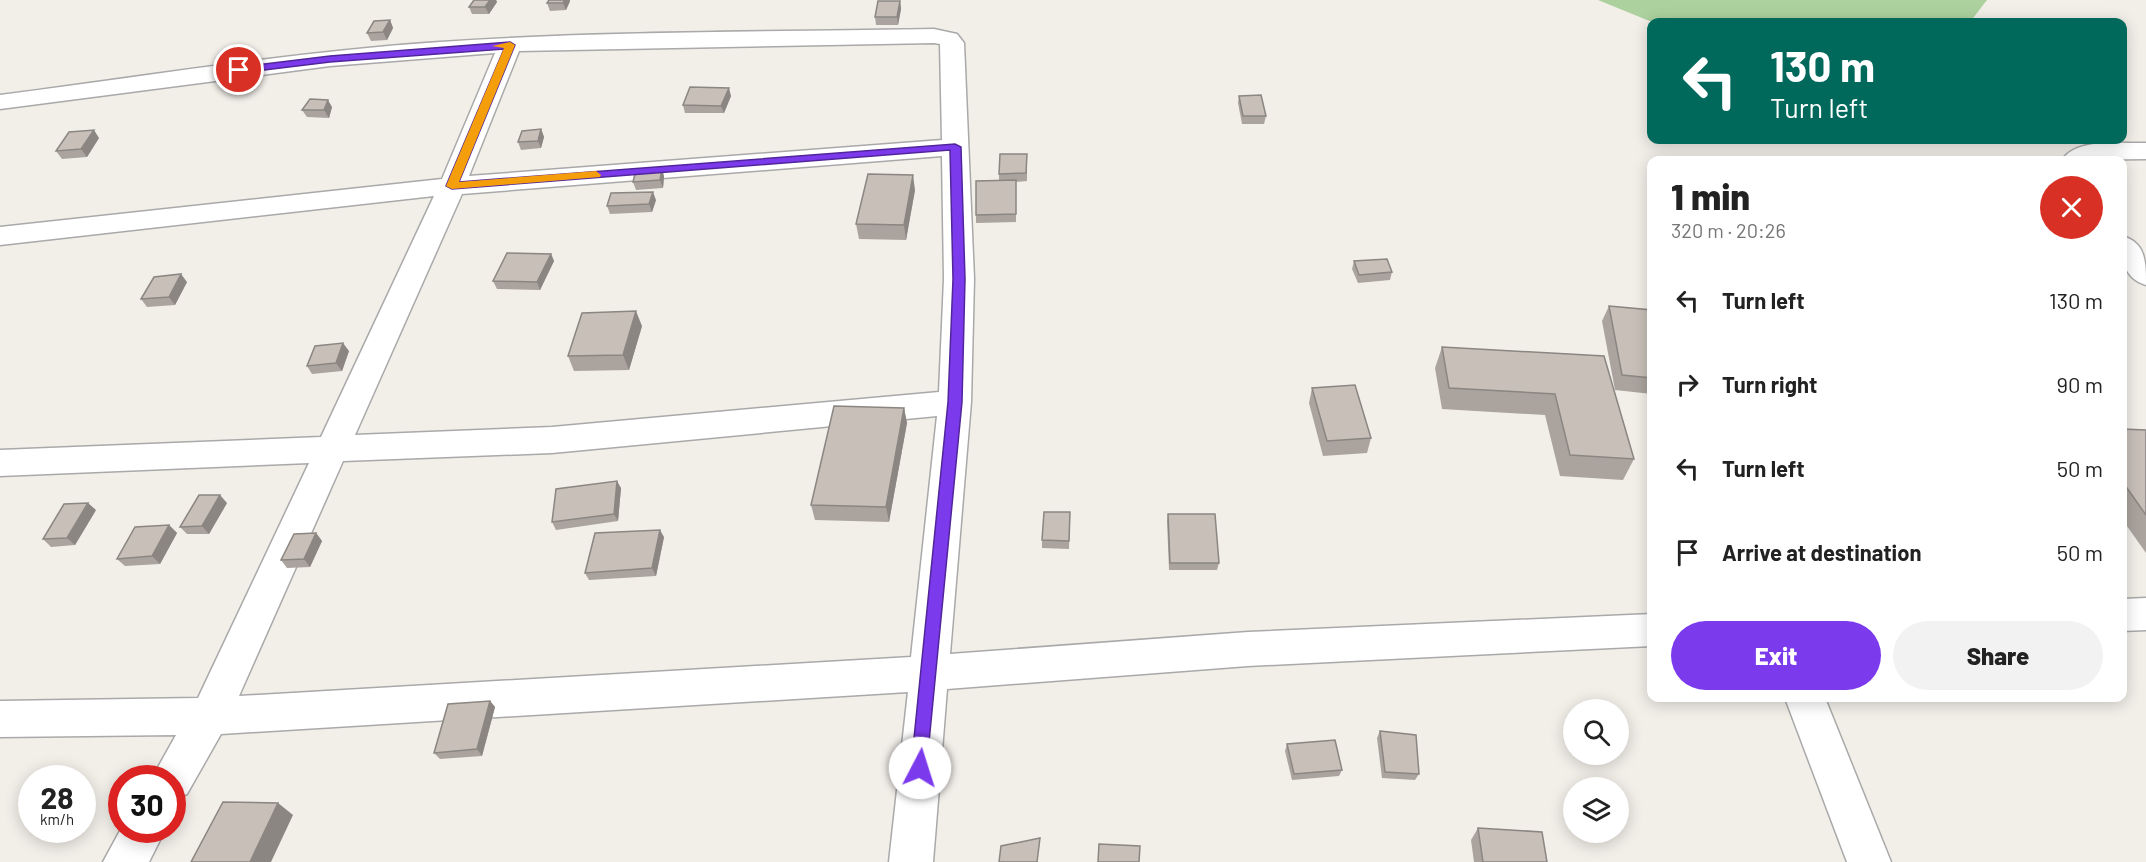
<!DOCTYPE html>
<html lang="en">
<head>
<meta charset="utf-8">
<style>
	:root { --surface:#fff; --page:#f2f2f2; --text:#222; --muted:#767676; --accent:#7c3aed }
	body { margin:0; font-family:Barlow,sans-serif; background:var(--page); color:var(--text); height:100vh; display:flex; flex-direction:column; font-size:22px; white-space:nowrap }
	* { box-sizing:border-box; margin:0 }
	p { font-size:20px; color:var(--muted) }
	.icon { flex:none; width:33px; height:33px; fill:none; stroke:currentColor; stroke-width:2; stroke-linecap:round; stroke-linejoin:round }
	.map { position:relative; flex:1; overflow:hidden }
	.side { position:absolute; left:1647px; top:156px; width:480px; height:546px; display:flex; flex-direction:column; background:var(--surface); border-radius:12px; box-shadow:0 3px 15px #0003 }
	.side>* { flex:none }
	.banner { position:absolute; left:1647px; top:18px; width:480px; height:126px; border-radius:12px; box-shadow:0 3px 15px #0003; background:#00695c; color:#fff; overflow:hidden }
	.tools { position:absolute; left:1563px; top:699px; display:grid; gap:12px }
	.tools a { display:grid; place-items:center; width:66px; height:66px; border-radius:50%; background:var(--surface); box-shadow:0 3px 15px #0003; font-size:30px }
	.speed { position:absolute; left:18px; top:765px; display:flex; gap:12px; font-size:30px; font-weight:700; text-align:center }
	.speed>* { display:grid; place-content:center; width:78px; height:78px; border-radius:50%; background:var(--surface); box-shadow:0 3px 15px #0003; line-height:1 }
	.speed small { font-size:15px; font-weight:400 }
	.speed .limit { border:9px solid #d22; background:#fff; color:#111 }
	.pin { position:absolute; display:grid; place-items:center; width:51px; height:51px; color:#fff; margin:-26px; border:3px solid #fff; border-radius:50%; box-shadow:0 2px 6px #0007 }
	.me { position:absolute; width:66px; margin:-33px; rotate:5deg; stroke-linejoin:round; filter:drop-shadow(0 0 4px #0008) }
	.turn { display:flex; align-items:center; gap:21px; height:126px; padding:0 24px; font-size:27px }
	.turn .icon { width:78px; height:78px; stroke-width:2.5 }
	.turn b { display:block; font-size:42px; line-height:51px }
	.round { display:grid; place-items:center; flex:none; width:63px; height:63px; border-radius:32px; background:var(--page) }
	.head { display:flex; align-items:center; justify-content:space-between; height:102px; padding:0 24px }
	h1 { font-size:36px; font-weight:800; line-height:45px }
	.button { display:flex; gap:12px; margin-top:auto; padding:12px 24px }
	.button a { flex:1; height:69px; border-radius:36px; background:var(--accent); color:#fff; font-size:24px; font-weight:800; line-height:69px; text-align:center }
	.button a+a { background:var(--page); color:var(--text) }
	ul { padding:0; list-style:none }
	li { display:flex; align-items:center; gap:18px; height:84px; padding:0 24px }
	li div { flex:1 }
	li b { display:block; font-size:22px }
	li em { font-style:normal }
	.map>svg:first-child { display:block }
	.forest { fill:#add19e }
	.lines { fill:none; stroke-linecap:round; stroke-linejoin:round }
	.minor-casing { stroke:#a9a9a9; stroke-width:3 }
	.minor { fill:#fff; fill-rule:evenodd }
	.wall { fill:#aba49e }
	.shaded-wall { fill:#8b8681 }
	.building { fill:#c7bfb8; stroke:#8b8681; stroke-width:1.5 }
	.route { fill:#7c3aed; stroke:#51269a; stroke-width:1.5 }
	.slow { fill:#f59e0b }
</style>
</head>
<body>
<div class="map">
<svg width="2146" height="862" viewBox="0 0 2146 862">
	<rect width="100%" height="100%" fill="#f2efe9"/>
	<!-- forest -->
	<polygon class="forest" points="1598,0 1987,0 1970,22 1652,22"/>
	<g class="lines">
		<!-- minor casing -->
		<g class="minor-casing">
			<g id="minor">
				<path d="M934,29L957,34L964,43L974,279L971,402L950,654L1248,632L1652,614V646L1248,666L947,689L933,862H889L908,692L221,734L187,794L172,800V778H152L176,735L0,737V701L198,698L309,463L0,476V450L321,437L434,196L0,245V227L442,179L495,53L330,66L0,109V95C146,76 293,52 440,42C604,31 769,32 934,29ZM934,43L940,44L942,140L469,176L519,51ZM942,156L944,279L939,392L552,427L355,435L462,194ZM937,416L911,657L239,696L343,461L552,453Z"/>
				<path d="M2146,143V159L2062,160C2077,137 2122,144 2146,143Z"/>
				<path d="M2122,236C2146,242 2146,263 2146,285C2122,278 2122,257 2122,236Z"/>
				<polygon points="2146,598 2146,630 2122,631 2122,599"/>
				<polygon points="1785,698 1825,698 1891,862 1847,862"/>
				<polygon points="122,827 122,830 165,830 149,862 103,862"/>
			</g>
		</g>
		<!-- minor -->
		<use href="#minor" class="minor"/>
	</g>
	<!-- wall -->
	<g class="wall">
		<polygon points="474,0 496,0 497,2 489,14 472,14 469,7"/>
		<polygon points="570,1 566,10 550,11 547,3"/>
		<polygon points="900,1 901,9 898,25 876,25 875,17"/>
		<polygon points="390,20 393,28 387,40 371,41 367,33"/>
		<polygon points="731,96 724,113 685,113 683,105"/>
		<polygon points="1239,96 1266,116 1264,124 1242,124 1238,103"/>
		<polygon points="332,107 329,118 307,117 302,110"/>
		<polygon points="541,129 544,137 541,148 521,150 518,142"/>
		<polygon points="99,138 87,157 62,159 56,151"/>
		<polygon points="1027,154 1027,181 1016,182 1016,222 976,223 976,215 999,180 999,174"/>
		<polygon points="664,176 663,188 636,190 633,182"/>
		<polygon points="915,190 906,240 859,239 856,224"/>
		<polygon points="656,200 652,212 610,214 607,206"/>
		<polygon points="551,254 554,261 540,290 497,289 493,281"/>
		<polygon points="1354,261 1392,272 1390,280 1358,283 1352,269"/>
		<polygon points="187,282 175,305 147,307 141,299"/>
		<polygon points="1609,306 1652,310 1652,394 1615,390 1602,321"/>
		<polygon points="642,326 629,370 574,371 568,356"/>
		<polygon points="1442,347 1604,356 1634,459 1623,480 1560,476 1545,415 1442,409 1435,368"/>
		<polygon points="349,351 342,371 312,374 307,366"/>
		<polygon points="1312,388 1371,438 1367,453 1323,456 1309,403"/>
		<polygon points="904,408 907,423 889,522 815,520 811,505"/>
		<polygon points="2122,429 2146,430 2146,553 2122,519"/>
		<polygon points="621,488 618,521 556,530 552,522"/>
		<polygon points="227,503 209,534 187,534 180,527"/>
		<polygon points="96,510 75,545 51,547 43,539"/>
		<polygon points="1070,512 1069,549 1042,548 1042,540"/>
		<polygon points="1168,514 1219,563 1217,570 1169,570 1167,521"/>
		<polygon points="169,525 177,533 160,564 125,566 117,559"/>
		<polygon points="316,533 322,541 310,567 287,568 281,560"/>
		<polygon points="664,537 656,576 589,580 585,573"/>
		<polygon points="490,701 495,707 482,756 440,759 434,753"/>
		<polygon points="1380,731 1419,774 1415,780 1382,778 1377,738"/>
		<polygon points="1287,744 1342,770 1339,776 1292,780 1285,751"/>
		<polygon points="1478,828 1547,862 1474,862 1471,840"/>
	</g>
	<!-- shaded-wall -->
	<g class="shaded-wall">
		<polygon points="490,0 496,0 497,2 489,14 485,7"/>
		<polygon points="565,0 570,0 570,1 566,10 563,3"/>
		<polygon points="900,1 901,9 898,25 897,17"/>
		<polygon points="390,20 393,28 387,40 383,32"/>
		<polygon points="729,88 731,96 724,113 721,106"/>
		<polygon points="328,100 332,107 329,118 324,110"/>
		<polygon points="541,129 544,137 541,148 538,141"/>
		<polygon points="94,130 99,138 87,157 81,149"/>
		<polygon points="662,168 664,176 663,188 660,180"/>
		<polygon points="913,175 915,190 906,240 904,225"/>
		<polygon points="653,192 656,200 652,212 649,204"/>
		<polygon points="551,254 554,261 540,290 537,282"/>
		<polygon points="181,274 187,282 175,305 169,297"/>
		<polygon points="636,311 642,326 629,370 623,355"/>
		<polygon points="343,343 349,351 342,371 336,363"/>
		<polygon points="904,408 907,423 889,522 886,507"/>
		<polygon points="617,481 621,488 618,521 614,514"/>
		<polygon points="220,495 227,503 209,534 202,526"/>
		<polygon points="88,503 96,510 75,545 67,538"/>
		<polygon points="169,525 177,533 160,564 152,556"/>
		<polygon points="660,530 664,537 656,576 652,568"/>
		<polygon points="316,533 322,541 310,567 304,559"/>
		<polygon points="490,701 495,707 482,756 477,749"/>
		<polygon points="278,803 293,815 271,862 250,862"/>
	</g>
	<!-- building -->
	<g class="building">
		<polygon points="474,0 490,0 485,7 469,7"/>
		<polygon points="549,0 565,0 563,3 547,3"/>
		<polygon points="878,1 900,1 897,17 875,17"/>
		<polygon points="390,20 383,32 367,33 374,21"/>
		<polygon points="690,87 729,88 721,106 683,105"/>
		<polygon points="1261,95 1266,116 1243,116 1239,96"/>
		<polygon points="310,99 328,100 324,110 302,110"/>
		<polygon points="541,129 538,141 518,142 522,131"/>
		<polygon points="94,130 81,149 56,151 69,132"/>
		<polygon points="1000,154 1027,154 1026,173 999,174"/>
		<polygon points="662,168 660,180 633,182 636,170"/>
		<polygon points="868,174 913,175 904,225 856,224"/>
		<polygon points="1016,180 1016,214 976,215 976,181"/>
		<polygon points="653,192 649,204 607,206 611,193"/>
		<polygon points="507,253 551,254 537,282 493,281"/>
		<polygon points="1387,259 1392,272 1359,275 1354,261"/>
		<polygon points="181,274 169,297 141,299 154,277"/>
		<polygon points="1609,306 1652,310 1652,378 1622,375"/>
		<polygon points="636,311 623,355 568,356 582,313"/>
		<polygon points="343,343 336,363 307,366 315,346"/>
		<polygon points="1442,347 1604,356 1634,459 1570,455 1555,394 1449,388"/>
		<polygon points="1355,385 1371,438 1327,441 1312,388"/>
		<polygon points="834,406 904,408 886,507 811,505"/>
		<polygon points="2122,429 2146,430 2146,515 2122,481"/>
		<polygon points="617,481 614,514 552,522 556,489"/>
		<polygon points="199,495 220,495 202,526 180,527"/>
		<polygon points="88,503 67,538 43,539 64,504"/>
		<polygon points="1044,512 1070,512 1069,541 1042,540"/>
		<polygon points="1168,514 1215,514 1219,563 1170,563"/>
		<polygon points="169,525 152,556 117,559 135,527"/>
		<polygon points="660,530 652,568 585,573 595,533"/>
		<polygon points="316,533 304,559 281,560 294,534"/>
		<polygon points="490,701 477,749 434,753 448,704"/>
		<polygon points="1380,731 1416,735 1419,774 1385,772"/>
		<polygon points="1335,740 1342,770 1294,774 1287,744"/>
		<polygon points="223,802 278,803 250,862 191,862"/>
		<polygon points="1478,828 1542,832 1547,862 1483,862"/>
		<polygon points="1040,838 1037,862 999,862 1001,846"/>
		<polygon points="1099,844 1140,846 1139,862 1098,862"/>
	</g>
	<!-- route -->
	<polygon class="route" points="510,42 515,45 459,182 955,144 961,147 965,279 962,402 926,773 920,776 913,773 911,768 948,402 953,279 950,150 452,189 446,186 504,49 330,62 239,73 234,70 239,67 330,56"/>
	<!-- slow -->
	<polygon class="slow" points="510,42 515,45 459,182 596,171 601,175 600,177 452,189 446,186 504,48 492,46"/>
</svg>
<div class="tools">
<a><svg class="icon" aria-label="search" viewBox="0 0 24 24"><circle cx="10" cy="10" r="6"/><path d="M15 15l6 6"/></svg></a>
<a><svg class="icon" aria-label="layers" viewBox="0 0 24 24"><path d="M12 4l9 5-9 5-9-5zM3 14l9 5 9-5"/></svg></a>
</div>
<div class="speed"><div>28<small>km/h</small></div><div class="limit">30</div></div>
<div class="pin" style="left:239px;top:70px;background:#d93025"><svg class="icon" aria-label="arrive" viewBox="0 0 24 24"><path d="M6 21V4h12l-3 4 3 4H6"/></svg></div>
<svg class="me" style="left:920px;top:768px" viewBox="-20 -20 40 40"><circle r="19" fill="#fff"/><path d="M0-13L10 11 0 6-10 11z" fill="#7c3aed"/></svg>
<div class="banner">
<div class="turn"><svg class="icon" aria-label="left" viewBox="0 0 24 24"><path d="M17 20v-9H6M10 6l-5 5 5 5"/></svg><div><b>130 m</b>Turn left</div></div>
</div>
<section class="side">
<div class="head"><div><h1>1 min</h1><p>320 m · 20:26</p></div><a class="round" style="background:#d93025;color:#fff"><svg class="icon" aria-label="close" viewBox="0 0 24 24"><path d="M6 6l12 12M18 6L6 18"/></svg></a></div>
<ul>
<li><svg class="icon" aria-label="left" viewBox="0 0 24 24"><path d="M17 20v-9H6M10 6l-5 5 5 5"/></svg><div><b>Turn left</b></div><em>130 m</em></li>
<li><svg class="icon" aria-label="right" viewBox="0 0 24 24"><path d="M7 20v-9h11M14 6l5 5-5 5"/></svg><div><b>Turn right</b></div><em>90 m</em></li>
<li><svg class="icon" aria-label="left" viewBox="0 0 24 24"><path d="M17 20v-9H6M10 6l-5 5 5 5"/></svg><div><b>Turn left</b></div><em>50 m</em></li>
<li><svg class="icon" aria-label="arrive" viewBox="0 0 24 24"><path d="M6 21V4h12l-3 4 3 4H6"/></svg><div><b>Arrive at destination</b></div><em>50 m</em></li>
</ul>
<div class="button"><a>Exit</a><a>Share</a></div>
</section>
</div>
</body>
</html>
